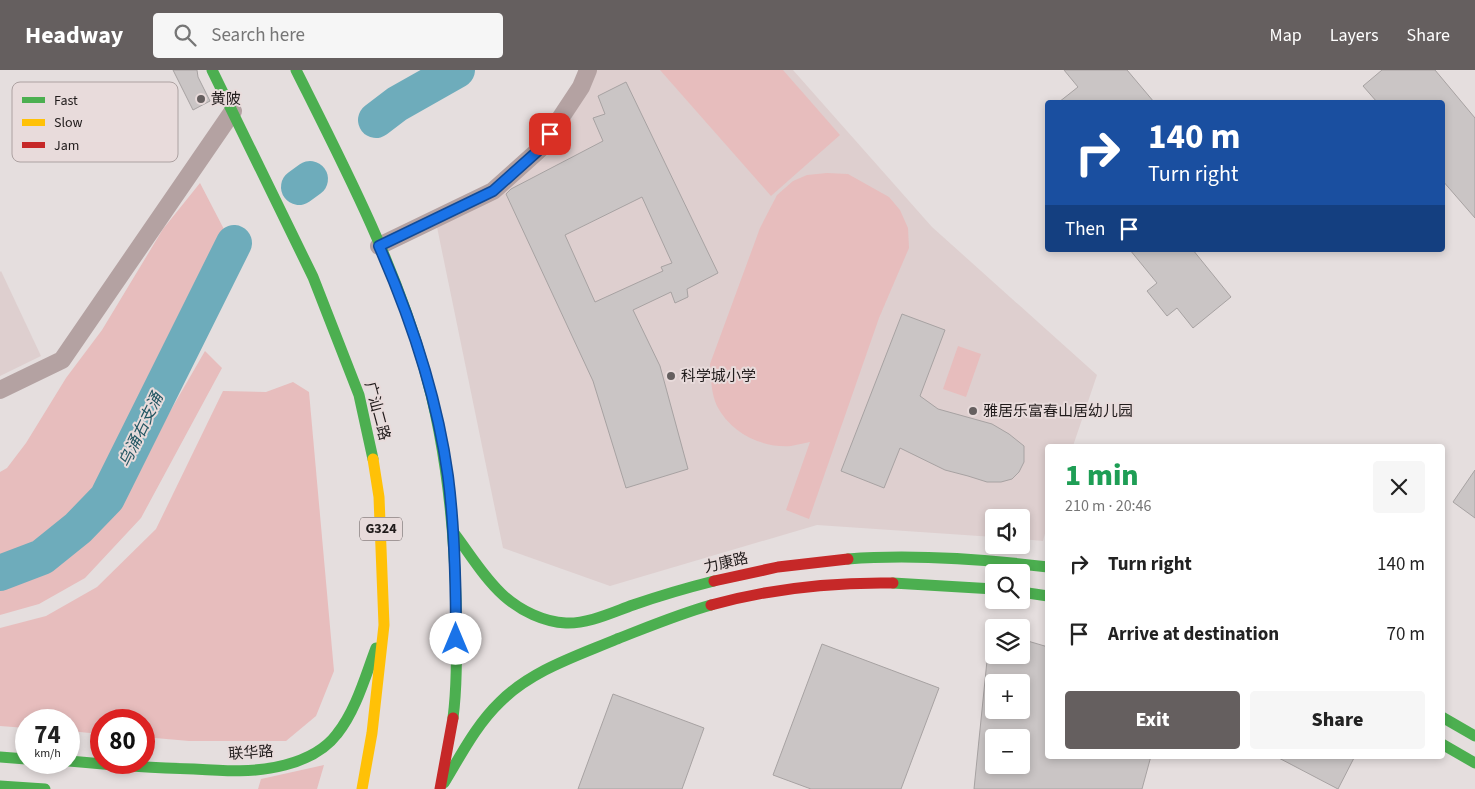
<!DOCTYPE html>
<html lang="en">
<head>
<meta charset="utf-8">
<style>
	:root { --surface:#fff; --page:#f6f6f6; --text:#222; --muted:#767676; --accent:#655f5f }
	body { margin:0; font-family:"Source Sans 3","Noto Sans SC",sans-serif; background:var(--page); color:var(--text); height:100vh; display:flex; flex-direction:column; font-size:19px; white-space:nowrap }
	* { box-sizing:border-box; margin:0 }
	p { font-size:16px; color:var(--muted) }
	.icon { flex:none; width:28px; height:28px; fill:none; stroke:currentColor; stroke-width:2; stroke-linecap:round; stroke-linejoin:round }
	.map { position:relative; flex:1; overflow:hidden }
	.drawer { position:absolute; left:1045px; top:374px; width:400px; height:315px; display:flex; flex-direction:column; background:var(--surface); border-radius:5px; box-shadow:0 2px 8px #0003 }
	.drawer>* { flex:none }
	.top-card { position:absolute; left:1045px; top:30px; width:400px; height:152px; border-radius:5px; box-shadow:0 2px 8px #0003; background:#1a4fa0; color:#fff; overflow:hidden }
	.tools { position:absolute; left:985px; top:439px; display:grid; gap:10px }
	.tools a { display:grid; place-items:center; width:45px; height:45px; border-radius:5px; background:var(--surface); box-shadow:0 2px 8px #0003; font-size:25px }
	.speed { position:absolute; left:15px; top:639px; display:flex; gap:10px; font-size:25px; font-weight:700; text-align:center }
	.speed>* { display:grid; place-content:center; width:65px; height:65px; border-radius:50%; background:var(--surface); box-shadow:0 2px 8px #0003; line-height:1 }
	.speed small { font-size:12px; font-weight:400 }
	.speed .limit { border:8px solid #d22; background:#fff; color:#111 }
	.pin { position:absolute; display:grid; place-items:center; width:42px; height:42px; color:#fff; margin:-21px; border-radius:10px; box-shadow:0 2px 8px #0006 }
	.me { position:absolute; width:55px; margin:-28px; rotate:0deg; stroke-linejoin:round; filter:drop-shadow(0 0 4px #0008) }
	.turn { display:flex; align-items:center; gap:18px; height:105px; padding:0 20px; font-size:22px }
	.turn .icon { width:65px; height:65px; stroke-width:2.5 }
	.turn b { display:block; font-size:35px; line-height:42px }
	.then { display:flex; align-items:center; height:48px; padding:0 20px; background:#0003; gap:10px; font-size:19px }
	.round { display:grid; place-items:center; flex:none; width:52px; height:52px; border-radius:5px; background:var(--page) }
	.head { display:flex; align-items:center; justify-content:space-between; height:85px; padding:0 20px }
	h1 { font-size:30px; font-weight:800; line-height:38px; color:#1e9e55 }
	.button { display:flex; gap:10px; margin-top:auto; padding:10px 20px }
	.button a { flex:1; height:58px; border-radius:5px; background:var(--accent); color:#fff; font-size:20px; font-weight:800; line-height:58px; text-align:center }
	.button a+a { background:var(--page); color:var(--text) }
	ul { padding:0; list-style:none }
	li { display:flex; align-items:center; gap:15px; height:70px; padding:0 20px }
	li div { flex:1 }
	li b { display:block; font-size:19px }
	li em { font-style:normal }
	header { display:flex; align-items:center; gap:30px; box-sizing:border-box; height:70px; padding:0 25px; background:var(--accent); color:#fff }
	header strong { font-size:24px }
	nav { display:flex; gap:28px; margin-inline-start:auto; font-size:18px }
	.search { width:350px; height:45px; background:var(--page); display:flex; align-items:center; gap:12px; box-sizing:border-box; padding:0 18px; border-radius:5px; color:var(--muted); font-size:19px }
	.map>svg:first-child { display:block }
	.built { fill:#decfcf }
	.green { fill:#e7bdbd }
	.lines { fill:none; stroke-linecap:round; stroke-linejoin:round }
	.river { stroke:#6eacbb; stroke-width:36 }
	.building { fill:#cac5c5; stroke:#a7a2a2; fill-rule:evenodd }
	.street { stroke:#b4a2a2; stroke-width:18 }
	.fast { stroke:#4caf50; stroke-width:11 }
	.slow { stroke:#ffc107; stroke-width:11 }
	.jam { stroke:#c62828; stroke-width:11 }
	.route-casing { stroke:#114b97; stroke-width:12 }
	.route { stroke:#1a73e8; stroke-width:9 }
	.poi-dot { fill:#655f5f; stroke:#e8dbdb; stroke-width:2 }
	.labels { text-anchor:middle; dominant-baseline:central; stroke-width:4; stroke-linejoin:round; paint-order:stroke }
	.shield { fill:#e8dbdb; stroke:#5c5555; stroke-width:1 }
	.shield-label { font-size:14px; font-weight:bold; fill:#201b1b }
	.poi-label { font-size:15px; fill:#201b1b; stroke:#e8dbdb; text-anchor:start }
	.street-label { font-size:15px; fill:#201b1b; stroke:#e8dbdb }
	.water-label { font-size:16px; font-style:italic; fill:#235662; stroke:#e8dbdb }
	.key { fill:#e8dbdb; stroke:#aca1a1; stroke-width:1 }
	.key-label { font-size:14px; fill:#201b1b }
</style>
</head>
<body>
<header>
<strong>Headway</strong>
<div class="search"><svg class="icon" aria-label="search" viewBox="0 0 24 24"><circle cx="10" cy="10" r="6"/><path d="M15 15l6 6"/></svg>Search here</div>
<nav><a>Map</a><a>Layers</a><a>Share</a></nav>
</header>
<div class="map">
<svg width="1475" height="719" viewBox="0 0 1475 719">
	<rect width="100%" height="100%" fill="#e5dede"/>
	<!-- built -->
	<g class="built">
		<polygon points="596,0 793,0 932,157 1097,305 1073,376 1048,376 1047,456 1043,471 1021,469 1021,448 994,448 994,467 817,455 610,516 503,478 437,157 512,114 548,85 587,22"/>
		<polygon points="1,201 41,286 0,306 0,202"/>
	</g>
	<!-- green -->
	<g class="green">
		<polygon points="660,0 783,0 840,65 771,126"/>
		<path d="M827,103L848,104L889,127L900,140L908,158L909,178L879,248L809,449L786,440L810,372C804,373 797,375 791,376C761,378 731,363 717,336C711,323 711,308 710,294L760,158L777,125L793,111L807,105Z"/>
		<polygon points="200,113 228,167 175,276 91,433 37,479 0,493 0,402 7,398 26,373 66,308 102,260 163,159"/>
		<polygon points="958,276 981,284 966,327 943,319"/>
		<polygon points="205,281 222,298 141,448 85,508 39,534 0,545 0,513 53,492 97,456 139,395"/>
		<polygon points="293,312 309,322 334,601 316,646 286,671 189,671 144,667 144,650 101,650 101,664 69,661 69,650 26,650 26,658 0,656 0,558 46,546 97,517 156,459 223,321 266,322"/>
		<polygon points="324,695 317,719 258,719 261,709"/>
	</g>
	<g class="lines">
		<!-- river -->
		<g class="river">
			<polyline points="376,50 397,34 457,0"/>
			<polyline points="299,117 310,109"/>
			<polyline points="0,503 42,487 78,458 107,428 234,173"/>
		</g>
	</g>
	<!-- building -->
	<g class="building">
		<polygon points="173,0 197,0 198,7 210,31 193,40"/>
		<polygon points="1064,0 1127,0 1154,32 1059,32 1078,17"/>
		<polygon points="1382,0 1435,0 1475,48 1475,148 1442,110 1442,32 1377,32 1363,16"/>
		<path d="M626,12L718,203L687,219L688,227L675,233L671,222L633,240L660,296L688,399L626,418L593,311L506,124L511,119L603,71L593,48L605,44L598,26ZM642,127L672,193L661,197L663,201L595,232L565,165Z"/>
		<polygon points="1130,180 1193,180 1231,227 1193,258 1177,238 1167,246 1147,221 1157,213"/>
		<polygon points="902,244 945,260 920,326 938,339 992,354 1009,364 1024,376 1024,392 1019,402 1012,409 1001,412 987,412 968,406 945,400 900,378 884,418 841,401"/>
		<polygon points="1475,400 1475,448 1453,432"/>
		<path d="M990,561L994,562V585H1021V569L1048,577V686H1151L1142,719H974ZM994,612H1021V640H994ZM994,668H1021V695H994Z"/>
		<polygon points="822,574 939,618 901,719 811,719 773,705"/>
		<polygon points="613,624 704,658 682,719 578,719"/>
		<polygon points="1275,686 1355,686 1338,719"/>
	</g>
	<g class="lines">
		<!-- street -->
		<g class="street">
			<polyline points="379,176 493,121 540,79 581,17 588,0"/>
			<polyline points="0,320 62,290 233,41"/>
		</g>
		<!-- fast -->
		<g class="fast">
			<polyline points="212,0 313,207 359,325 373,389"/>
			<path d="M296,0C343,94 393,190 422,291C445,369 454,450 456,530C456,569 458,609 453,648"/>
			<path d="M454,463C470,484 484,508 504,526C521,541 544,552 566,553C588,554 613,542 633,535C659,526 686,518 714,511"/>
			<path d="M848,489C915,484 982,489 1048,497"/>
			<polyline points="893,513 994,519"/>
			<polyline points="1021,522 1048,526"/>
			<polyline points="1442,647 1475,666"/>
			<polyline points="1442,674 1475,693"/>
			<polyline points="0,687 26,689"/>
			<path d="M69,691C111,695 153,698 194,699C224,701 256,703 285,695C304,690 325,680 337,664C356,640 365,607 376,578"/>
			<path d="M444,713C461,685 476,655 500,632C532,600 577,586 617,569C648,557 679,544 711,535"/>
			<polyline points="0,716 45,719"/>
		</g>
		<!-- slow -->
		<polyline class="slow" points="362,719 372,663 384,555 379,427 373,389"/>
		<!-- jam -->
		<g class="jam">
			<polyline points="714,511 778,497 848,489"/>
			<path d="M711,535C769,519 833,512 893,513"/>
			<polyline points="440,719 453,648"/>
		</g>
	</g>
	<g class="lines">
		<!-- route casing -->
		<g class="route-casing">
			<path id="route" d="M456,569C456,515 455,460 448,406C437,326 411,249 379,176L493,121L540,79L550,64"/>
		</g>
		<!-- route -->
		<use href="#route" class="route"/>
	</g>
	<!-- markers -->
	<g class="poi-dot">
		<circle cx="201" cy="29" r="5"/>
		<circle cx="671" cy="306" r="5"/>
		<circle cx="973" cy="341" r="5"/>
	</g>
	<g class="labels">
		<!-- shield labels -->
		<rect class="shield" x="360" y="447.5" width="42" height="23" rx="4"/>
		<g class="shield-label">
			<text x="381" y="459">G324</text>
		</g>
		<!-- poi labels -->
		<g class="poi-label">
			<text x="211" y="29">黄陂</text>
			<text x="681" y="306">科学城小学</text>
			<text x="983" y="341">雅居乐富春山居幼儿园</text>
		</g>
		<!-- street labels -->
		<g class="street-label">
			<text transform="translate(377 341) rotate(75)">广汕二路</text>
			<text transform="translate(726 493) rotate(-13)">力康路</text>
			<text transform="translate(251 683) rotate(-4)">联华路</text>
		</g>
		<!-- water labels -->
		<g class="water-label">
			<text transform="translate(141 360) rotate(-64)">乌涌右支涌</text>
		</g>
	</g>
	<!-- legend -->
	<rect x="12" y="12" width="166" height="80" rx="8" class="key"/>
	<rect x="22" y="27" width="23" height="6" fill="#4caf50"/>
	<rect x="22" y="49" width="23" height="7" fill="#ffc107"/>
	<rect x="22" y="72" width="23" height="6" fill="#c62828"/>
	<g class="key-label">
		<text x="54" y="35">Fast</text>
		<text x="54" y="57">Slow</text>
		<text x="54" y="80">Jam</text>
	</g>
</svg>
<div class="tools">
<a><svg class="icon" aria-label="sound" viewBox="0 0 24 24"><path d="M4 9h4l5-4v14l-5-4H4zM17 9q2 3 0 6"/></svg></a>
<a><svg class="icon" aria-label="search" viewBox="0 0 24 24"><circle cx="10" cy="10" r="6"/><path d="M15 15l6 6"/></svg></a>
<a><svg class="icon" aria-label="layers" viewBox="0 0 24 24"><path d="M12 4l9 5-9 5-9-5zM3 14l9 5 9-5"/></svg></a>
<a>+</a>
<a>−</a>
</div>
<div class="speed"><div>74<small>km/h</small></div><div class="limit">80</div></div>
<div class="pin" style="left:550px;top:64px;background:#d93025"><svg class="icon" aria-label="arrive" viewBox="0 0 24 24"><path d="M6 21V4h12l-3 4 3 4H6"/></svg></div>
<svg class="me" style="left:456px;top:569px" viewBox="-20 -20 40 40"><circle r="19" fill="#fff"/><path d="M0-13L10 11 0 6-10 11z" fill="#1a73e8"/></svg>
<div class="top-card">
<div class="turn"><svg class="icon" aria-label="right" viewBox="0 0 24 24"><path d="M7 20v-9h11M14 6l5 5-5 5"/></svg><div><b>140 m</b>Turn right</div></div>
<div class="then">Then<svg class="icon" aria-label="arrive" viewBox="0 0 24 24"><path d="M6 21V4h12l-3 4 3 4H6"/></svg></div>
</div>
<section class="drawer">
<div class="head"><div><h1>1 min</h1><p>210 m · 20:46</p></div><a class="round"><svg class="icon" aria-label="close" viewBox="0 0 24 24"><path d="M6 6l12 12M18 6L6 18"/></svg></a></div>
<ul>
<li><svg class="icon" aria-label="right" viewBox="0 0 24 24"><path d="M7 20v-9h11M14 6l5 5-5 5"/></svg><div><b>Turn right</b></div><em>140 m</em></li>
<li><svg class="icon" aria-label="arrive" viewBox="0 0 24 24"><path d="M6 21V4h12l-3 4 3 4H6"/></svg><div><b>Arrive at destination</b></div><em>70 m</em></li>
</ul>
<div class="button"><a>Exit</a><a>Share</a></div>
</section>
</div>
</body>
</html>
